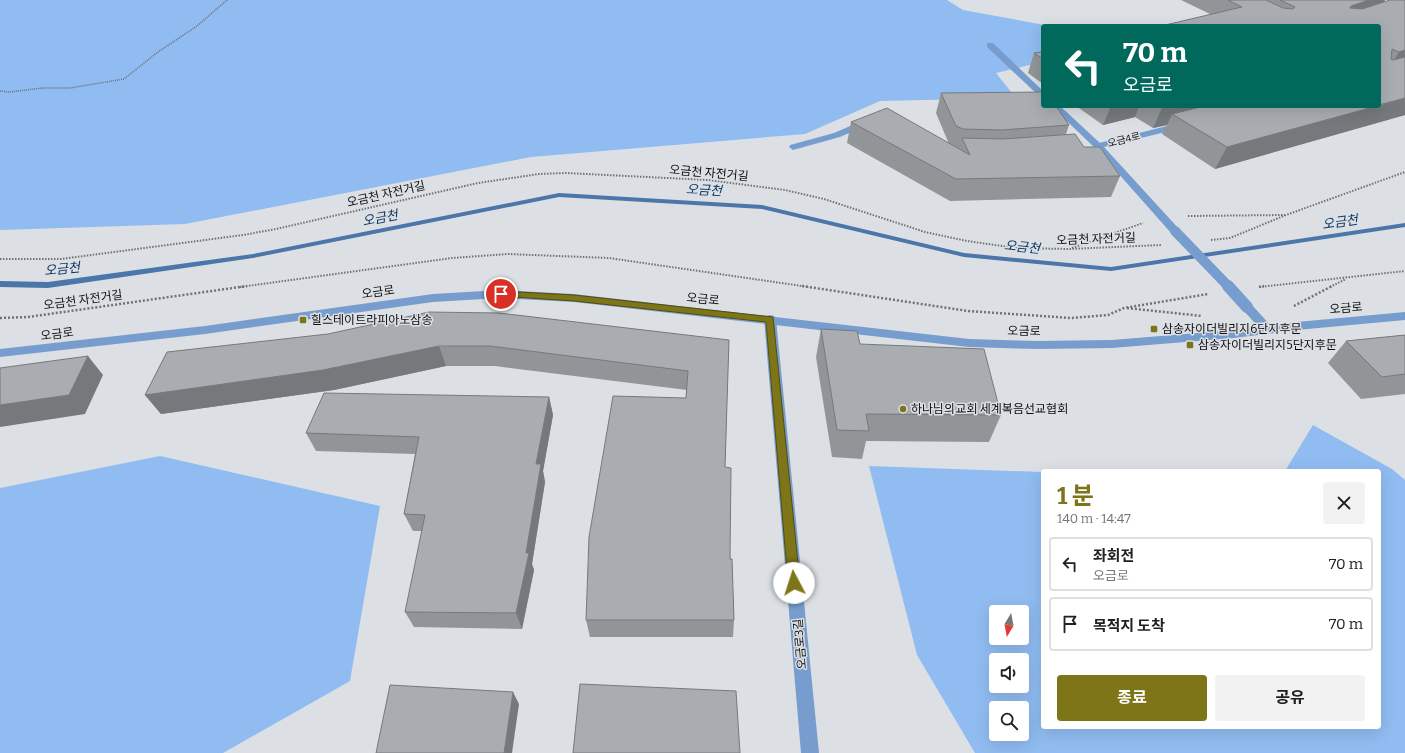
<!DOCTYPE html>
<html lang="ko">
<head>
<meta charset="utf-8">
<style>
	:root { --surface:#fff; --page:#f2f2f2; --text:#202124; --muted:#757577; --line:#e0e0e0; --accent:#7e7518 }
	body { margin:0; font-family:Bitter,"Noto Sans KR",serif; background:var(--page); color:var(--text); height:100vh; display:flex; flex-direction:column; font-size:15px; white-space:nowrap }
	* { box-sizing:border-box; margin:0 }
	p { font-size:13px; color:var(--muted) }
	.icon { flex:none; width:22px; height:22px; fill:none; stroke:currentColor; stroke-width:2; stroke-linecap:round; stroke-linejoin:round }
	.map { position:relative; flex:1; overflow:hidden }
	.details { position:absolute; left:1041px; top:469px; width:340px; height:260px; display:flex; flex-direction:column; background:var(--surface); border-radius:4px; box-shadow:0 4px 16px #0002 }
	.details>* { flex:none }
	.banner { position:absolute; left:1041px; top:24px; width:340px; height:84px; border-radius:4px; box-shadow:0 4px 16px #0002; background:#00695c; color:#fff; overflow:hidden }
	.needle { width:26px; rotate:190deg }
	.tools { position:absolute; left:989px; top:605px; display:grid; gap:8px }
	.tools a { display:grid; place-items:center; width:40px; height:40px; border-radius:4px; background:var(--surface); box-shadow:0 4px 16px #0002; font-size:20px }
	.pin { position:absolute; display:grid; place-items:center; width:34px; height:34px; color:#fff; margin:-17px; border:2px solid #fff; border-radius:50%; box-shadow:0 1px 4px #0007 }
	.me { position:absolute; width:44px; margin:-22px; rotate:355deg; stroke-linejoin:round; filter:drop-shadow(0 0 3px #0008) }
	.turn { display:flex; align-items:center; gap:14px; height:84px; padding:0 16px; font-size:18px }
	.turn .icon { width:52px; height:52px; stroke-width:2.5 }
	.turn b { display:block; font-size:28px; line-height:34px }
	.round { display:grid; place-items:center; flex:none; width:42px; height:42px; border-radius:4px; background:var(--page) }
	.summary { display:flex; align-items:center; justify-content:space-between; height:68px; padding:0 16px }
	h1 { font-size:24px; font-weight:700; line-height:30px; color:var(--accent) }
	.cta { display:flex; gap:8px; margin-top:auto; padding:8px 16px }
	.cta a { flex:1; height:46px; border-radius:4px; background:var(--accent); color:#fff; font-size:16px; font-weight:700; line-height:46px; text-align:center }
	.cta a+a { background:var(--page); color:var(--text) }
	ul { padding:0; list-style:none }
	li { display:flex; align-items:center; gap:12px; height:54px; margin:0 8px 6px; padding:0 8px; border:2px solid var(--line); border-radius:4px }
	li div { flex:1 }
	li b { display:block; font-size:15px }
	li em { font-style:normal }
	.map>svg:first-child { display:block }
	.green { fill:#90bcf1; fill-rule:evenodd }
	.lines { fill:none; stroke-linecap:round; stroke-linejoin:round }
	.stream { fill:#4b76a9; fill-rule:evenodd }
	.path-far2 { stroke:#6f7174; stroke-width:1.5; stroke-dasharray:1 1; stroke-linecap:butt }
	.path-far1 { stroke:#6f7174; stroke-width:2; stroke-dasharray:1.5 1.5; stroke-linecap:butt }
	.path { stroke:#6f7174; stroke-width:2.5; stroke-dasharray:2 2; stroke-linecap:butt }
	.service { fill:#769dcd; fill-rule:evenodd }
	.minor { fill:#769dcd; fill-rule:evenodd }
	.tertiary { fill:#769dcd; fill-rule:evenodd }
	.minor-bridge-far1 { stroke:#769dcd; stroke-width:10 }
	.minor-bridge { stroke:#769dcd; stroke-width:12 }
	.wall { fill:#919598 }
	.shaded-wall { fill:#76797c }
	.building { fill:#a9adb1; stroke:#76797c }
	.route { fill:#7e7518; stroke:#524c10 }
	.poi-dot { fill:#7e7518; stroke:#dce0e4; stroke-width:1.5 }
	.labels { text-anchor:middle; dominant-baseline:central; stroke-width:3; stroke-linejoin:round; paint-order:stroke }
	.far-street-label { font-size:10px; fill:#0d0e10; stroke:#dce0e4 }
	.street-label { font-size:12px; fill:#0d0e10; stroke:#dce0e4 }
	.poi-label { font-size:12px; fill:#0d0e10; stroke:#dce0e4; text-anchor:start }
	.water-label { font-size:13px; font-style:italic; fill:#05325f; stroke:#dce0e4 }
</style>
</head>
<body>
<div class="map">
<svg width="1405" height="753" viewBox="0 0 1405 753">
	<rect width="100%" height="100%" fill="#dce0e4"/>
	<!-- green -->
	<g class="green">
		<polygon points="0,0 947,0 963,10 1050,26 1043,26 1043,62 996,73 1016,98 880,101 805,134 531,157 185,224 0,230"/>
		<path d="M1313,425L1392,469L1405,480V753H975L917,655L869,466L1043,472V727H1379V471H1285ZM996,612H1022V638H996ZM996,660H1022V686H996ZM996,708H1022V734H996Z"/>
		<polygon points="160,456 380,506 350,681 223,753 0,753 0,488"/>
	</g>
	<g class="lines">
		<!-- stream -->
		<polygon class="stream" points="559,193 762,205 964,253 1111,267 1405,223 1405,227 1111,271 964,257 762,209 559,197 253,258 48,288 0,287 0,281 48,282 253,254"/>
		<!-- path-far2 -->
		<polyline class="path-far2" points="0,91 9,92 43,88 70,88 124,79 158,52 197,26 227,0"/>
		<!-- path-far1 -->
		<g class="path-far1">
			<polyline points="1188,216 1285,215"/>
			<polyline points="1211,240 1230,238 1286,215 1405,172"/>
			<polyline points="1072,248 1143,223"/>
			<polyline points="0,259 61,259 243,235 276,229 478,183 539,174 566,173 708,180 785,190 824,199 925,232 967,241 1016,248 1069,249 1161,245"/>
			<polyline points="240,287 452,258 508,254 609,258 809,287"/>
			<polyline points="1259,287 1405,271"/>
			<polyline points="1330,287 1346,279"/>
		</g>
		<!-- path -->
		<g class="path">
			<polyline points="802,286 968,311 1071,318 1108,315 1124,308 1208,294"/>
			<polyline points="1259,287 1264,286"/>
			<polyline points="1294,306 1332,286"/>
			<polyline points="1127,308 1202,316"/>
			<polyline points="0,318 28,317 247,286"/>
		</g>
		<!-- service -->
		<g class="service">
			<polygon points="987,43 993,43 1043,91 1043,97 1040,97 987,47"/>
			<polygon points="1051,106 1060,106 1101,144 1102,146 1101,148 1095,148"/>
			<polygon points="864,120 868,123 867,125 840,137 793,150 789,147 790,145 834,133"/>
		</g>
		<!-- minor -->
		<g class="minor">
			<polygon points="1179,123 1182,124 1183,126 1182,128 1104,147 1179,229 1180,231 1175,234 1171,233 1094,146 1095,144"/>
			<polygon points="1247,303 1251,304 1272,327 1274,330 1272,333 1264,333 1243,310 1241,307 1243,304"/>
			<polygon points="770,315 774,316 776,319 819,753 801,753 764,319 766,316"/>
		</g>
		<!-- tertiary -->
		<polygon class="tertiary" points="501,290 574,294 969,339 1037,341 1112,340 1234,330 1297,322 1405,312 1405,320 1297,330 1234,338 1112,348 1037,349 969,347 574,302 501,298 433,302 205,334 0,357 0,349 205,326 433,294"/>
		<!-- minor-bridge-far1 -->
		<polyline class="minor-bridge-far1" points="1175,231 1229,287"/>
		<!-- minor-bridge -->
		<polyline class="minor-bridge" points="1228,286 1247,307"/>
	</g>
	<!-- wall -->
	<g class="wall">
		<polygon points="1181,0 1385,0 1384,2 1405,0 1405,115 1215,169 1162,134 1167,125 1153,128 1135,117 1103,125 1076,106 1379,106 1210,14"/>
		<polygon points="1043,52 1043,84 1028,73 1034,53"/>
		<polygon points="941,93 1069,125 1066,134 1084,147 1120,176 1111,197 950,201 847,143 851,122 949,144 936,113"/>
		<polygon points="821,329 860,344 1001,415 989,442 866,441 862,459 832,457 816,357"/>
		<polygon points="1405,335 1405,394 1361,399 1328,363 1346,341"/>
		<polygon points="729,340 725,467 734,620 733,637 590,637 586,620 686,398 687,390 495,366 446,366 334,390 161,414 145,395 167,352"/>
		<polygon points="549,397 553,415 543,471 545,482 532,564 534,570 522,629 414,627 405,612 422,531 413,531 404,514 415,454 316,451 306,433"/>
	</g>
	<!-- shaded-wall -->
	<g class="shaded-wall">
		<polygon points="1369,0 1385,0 1377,12 1340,25 1351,6"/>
		<polygon points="1405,50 1405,66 1386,72 1399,52"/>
		<polygon points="1405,98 1405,115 1215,169 1227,147 1379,106"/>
		<polygon points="1111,106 1139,106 1135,117 1103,125"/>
		<polygon points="1169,106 1245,106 1172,114 1167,125 1153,128 1162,108"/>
		<polygon points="439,346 446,366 334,390 161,414 145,395"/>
		<polygon points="88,356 103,375 85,414 0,427 0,405"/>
		<polygon points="549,397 553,415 543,471 545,482 532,564 534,570 522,629 516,613 526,553 536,464"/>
		<polygon points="513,692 519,704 512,753 504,753"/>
	</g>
	<!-- building -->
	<g class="building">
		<polygon points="1228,0 1266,0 1283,8 1293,9 1295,7 1280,0 1369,0 1351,6 1350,8 1362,9 1390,0 1405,0 1405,50 1399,52 1392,49 1391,59 1393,60 1405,57 1405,98 1379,105 1379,26 1161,26 1242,7"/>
		<polygon points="1043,52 1043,59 1034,53"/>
		<polygon points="1043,92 1043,106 1056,106 1069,125 1002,130 963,129 956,126 941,93"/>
		<polygon points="1160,106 1169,106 1162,108"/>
		<polygon points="1204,106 1377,106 1227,147 1172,114"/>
		<polygon points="887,108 970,155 962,138 1003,139 1075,134 1084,147 1100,147 1120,176 956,179 851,122"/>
		<polygon points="429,312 499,313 729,340 725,467 731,468 730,559 732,559 734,620 586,620 589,537 613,396 686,398 688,371 490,346 439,346 323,370 145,395 167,352 328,334"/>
		<polygon points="821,329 857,331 860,344 984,349 1001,415 866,414 869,431 837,430"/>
		<polygon points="1405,335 1405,374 1382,377 1346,341"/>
		<polygon points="88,356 69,395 0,405 0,368"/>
		<polygon points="324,393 549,397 536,464 541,464 526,553 529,553 516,613 405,612 425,515 404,514 419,437 306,433"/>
		<polygon points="580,684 736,691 740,753 573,753"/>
		<polygon points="390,685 513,692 504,753 376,753"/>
	</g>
	<!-- route -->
	<polygon class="route" points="501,291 574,295 773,317 800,583 798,586 794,588 790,586 788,583 766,322 574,301 498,296 496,294 498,292"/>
	<!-- markers -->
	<g class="poi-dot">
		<rect x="299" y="316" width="8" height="8" rx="2"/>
		<rect x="1150" y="325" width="8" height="8" rx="2"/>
		<rect x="1186" y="341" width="8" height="8" rx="2"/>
		<circle cx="903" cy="409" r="4"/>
	</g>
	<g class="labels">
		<!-- far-street labels -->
		<g class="far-street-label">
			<text transform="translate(1124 140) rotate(-14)">오금4로</text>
		</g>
		<!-- street labels -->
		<g class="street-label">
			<text transform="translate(709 173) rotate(5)">오금천 자전거길</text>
			<text transform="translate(386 194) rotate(-13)">오금천 자전거길</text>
			<text transform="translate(1096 239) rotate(-2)">오금천 자전거길</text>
			<text transform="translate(378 292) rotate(-8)">오금로</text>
			<text transform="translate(703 299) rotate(6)">오금로</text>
			<text transform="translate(83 300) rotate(-8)">오금천 자전거길</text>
			<text transform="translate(1346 308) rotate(-5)">오금로</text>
			<text transform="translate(1024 331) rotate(1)">오금로</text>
			<text transform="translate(57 334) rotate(-7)">오금로</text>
			<text transform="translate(800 644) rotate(-95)">오금로3길</text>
		</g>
		<!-- poi labels -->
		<g class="poi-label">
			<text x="311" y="320">힐스테이트라피아노삼송</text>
			<text x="1162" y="329">삼송자이더빌리지6단지후문</text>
			<text x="1198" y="345">삼송자이더빌리지5단지후문</text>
			<text x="911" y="409">하나님의교회 세계복음선교협회</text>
		</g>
		<!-- water labels -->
		<g class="water-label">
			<text transform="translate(704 190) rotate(3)">오금천</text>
			<text transform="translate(380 218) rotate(-11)">오금천</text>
			<text transform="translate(1340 222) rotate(-8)">오금천</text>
			<text transform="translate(1022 247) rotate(6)">오금천</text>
			<text transform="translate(62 269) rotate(-6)">오금천</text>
		</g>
	</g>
</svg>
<div class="tools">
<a><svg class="needle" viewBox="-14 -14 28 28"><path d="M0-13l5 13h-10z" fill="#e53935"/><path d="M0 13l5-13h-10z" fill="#757577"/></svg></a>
<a><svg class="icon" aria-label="sound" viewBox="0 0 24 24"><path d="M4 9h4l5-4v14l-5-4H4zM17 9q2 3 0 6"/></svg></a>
<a><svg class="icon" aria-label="search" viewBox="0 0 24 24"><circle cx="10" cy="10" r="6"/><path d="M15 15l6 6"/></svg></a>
</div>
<div class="pin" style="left:501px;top:294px;background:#d93025"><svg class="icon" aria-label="arrive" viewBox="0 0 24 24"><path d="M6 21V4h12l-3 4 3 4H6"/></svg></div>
<svg class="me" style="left:794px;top:583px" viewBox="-20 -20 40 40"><circle r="19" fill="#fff"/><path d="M0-13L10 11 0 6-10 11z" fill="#7e7518"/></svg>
<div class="banner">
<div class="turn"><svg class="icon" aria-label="left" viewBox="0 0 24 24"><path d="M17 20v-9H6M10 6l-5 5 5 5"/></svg><div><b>70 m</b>오금로</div></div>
</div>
<section class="details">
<div class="summary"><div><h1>1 분</h1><p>140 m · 14:47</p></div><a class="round"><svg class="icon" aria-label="close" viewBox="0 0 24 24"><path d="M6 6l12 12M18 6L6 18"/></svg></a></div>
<ul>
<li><svg class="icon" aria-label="left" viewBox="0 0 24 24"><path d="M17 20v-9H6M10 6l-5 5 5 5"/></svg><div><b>좌회전</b><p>오금로</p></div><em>70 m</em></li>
<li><svg class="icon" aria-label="arrive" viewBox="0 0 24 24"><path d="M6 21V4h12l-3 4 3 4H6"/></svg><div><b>목적지 도착</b></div><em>70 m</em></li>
</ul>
<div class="cta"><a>종료</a><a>공유</a></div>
</section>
</div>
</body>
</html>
